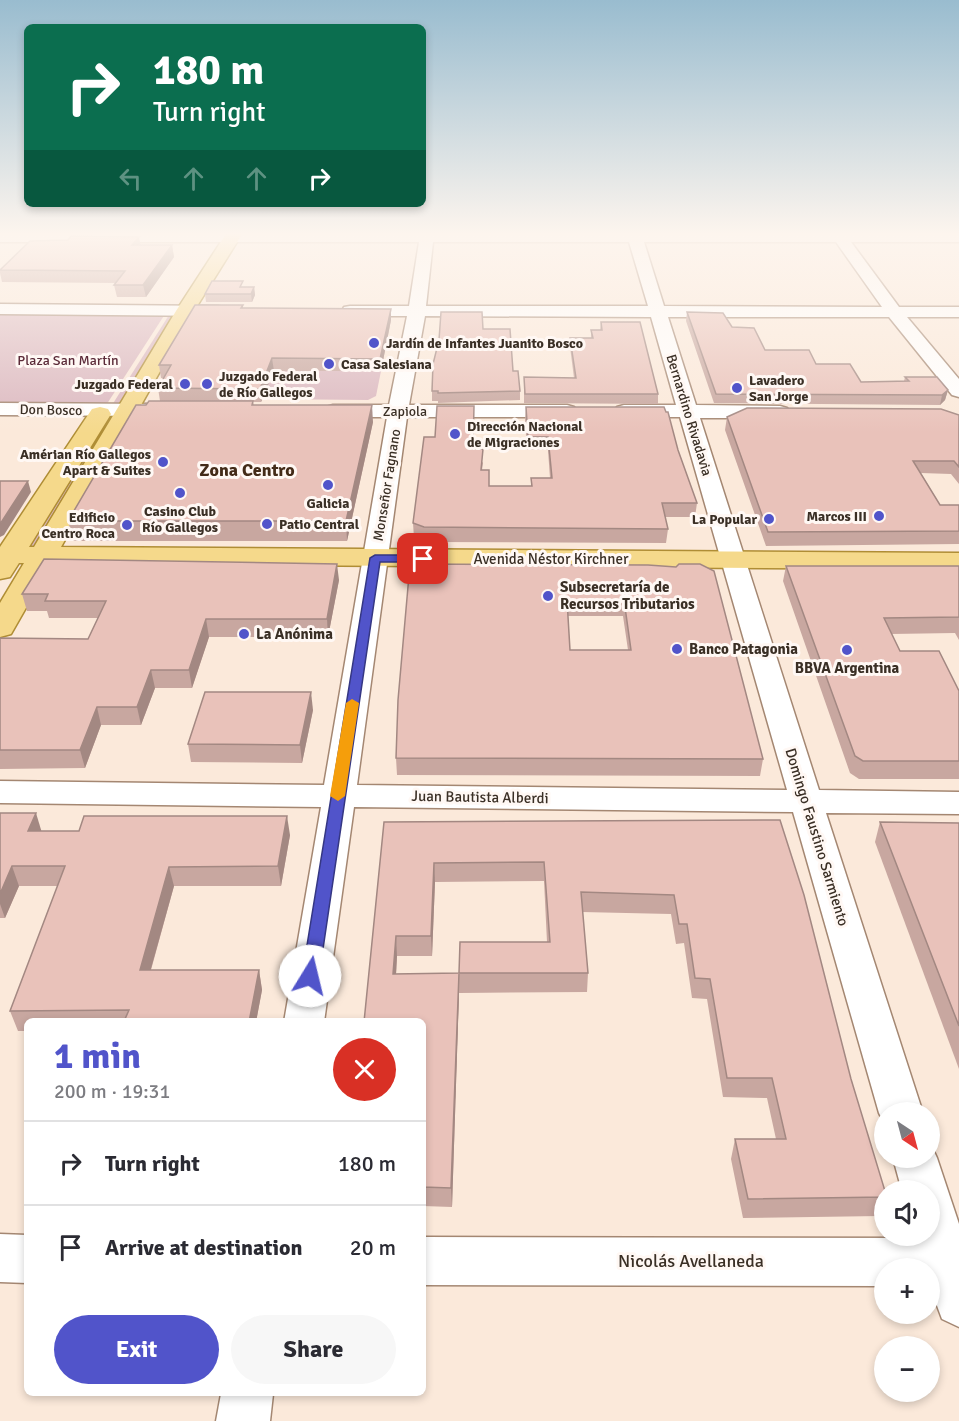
<!DOCTYPE html>
<html lang="en">
<head>
<meta charset="utf-8">
<style>
	:root { --surface:#fff; --page:#f7f7f7; --text:#2b2b33; --muted:#7c7c81; --line:#e1e1e2; --accent:#5154ca }
	body { margin:0; font-family:Signika,sans-serif; background:var(--page); color:var(--text); height:100vh; display:flex; flex-direction:column; font-size:22px; white-space:nowrap }
	* { box-sizing:border-box; margin:0 }
	p { font-size:20px; color:var(--muted) }
	.icon { flex:none; width:33px; height:33px; fill:none; stroke:currentColor; stroke-width:2; stroke-linecap:round; stroke-linejoin:round }
	.map { position:relative; flex:1; overflow:hidden }
	.details { position:absolute; left:24px; top:1018px; width:402px; height:378px; display:flex; flex-direction:column; background:var(--surface); border-radius:9px; box-shadow:0 3px 9px #0003 }
	.details>* { flex:none }
	.top-card { position:absolute; left:24px; top:24px; width:402px; height:183px; border-radius:9px; box-shadow:0 3px 9px #0003; background:#0b6e4f; color:#fff; overflow:hidden }
	.needle { width:39px; rotate:144deg }
	.fabs { position:absolute; left:874px; top:1102px; display:grid; gap:12px }
	.fabs a { display:grid; place-items:center; width:66px; height:66px; border-radius:50%; background:var(--surface); box-shadow:0 3px 9px #0003; font-size:30px }
	.pin { position:absolute; display:grid; place-items:center; width:51px; height:51px; color:#fff; margin:-26px; border-radius:12px; box-shadow:0 3px 9px #0006 }
	.me { position:absolute; width:66px; margin:-33px; rotate:9deg; stroke-linejoin:round; filter:drop-shadow(0 0 4px #0008) }
	.turn { display:flex; align-items:center; gap:21px; height:126px; padding:0 30px; font-size:27px }
	.turn .icon { width:78px; height:78px; stroke-width:2.5 }
	.turn b { display:block; font-size:42px; line-height:51px }
	.lanes { display:flex; align-items:center; height:57px; padding:0 30px; background:#0003; justify-content:center; gap:30px; direction:ltr }
	.lanes .off { opacity:.35 }
	.round { display:grid; place-items:center; flex:none; width:63px; height:63px; border-radius:32px; background:var(--page) }
	.headline { display:flex; align-items:center; justify-content:space-between; height:102px; padding:0 30px }
	h1 { font-size:36px; font-weight:700; line-height:45px; color:var(--accent) }
	.primary-button { display:flex; gap:12px; margin-top:auto; padding:12px 30px }
	.primary-button a { flex:1; height:69px; border-radius:36px; background:var(--accent); color:#fff; font-size:24px; font-weight:700; line-height:69px; text-align:center }
	.primary-button a+a { background:var(--page); color:var(--text) }
	ul { padding:0; list-style:none }
	li { display:flex; align-items:center; gap:18px; height:84px; padding:0 30px; border-top:2px solid var(--line) }
	li div { flex:1 }
	li b { display:block; font-size:22px }
	li em { font-style:normal }
	.map>svg:first-child { display:block }
	.green { fill:#dbb8c0 }
	.lines { fill:none; stroke-linecap:round; stroke-linejoin:round }
	.minor-casing { stroke:#a48772; stroke-width:3 }
	.major-casing { stroke:#af8d35; stroke-width:3 }
	.minor { fill:#fff; fill-rule:evenodd }
	.major { fill:#f5d98b; fill-rule:evenodd }
	.wall { fill:#c8a7a0; fill-rule:evenodd }
	.shaded-wall { fill:#a38882 }
	.building { fill:#e9c2ba; stroke:#a38882; stroke-width:1.5; fill-rule:evenodd }
	.route { fill:#5154ca; stroke:#353783; stroke-width:1.5 }
	.slow { fill:#f59e0b }
	.poi-dot { fill:#5154ca; stroke:#fff8f4; stroke-width:2 }
	.labels { text-anchor:middle; dominant-baseline:central; stroke-width:6; stroke-linejoin:round; paint-order:stroke }
	.far-poi-label { font-size:14px; font-weight:bold; fill:#3a2f25; stroke:#fff8f4; text-anchor:start }
	.far-park-label { font-size:14px; fill:#5b2b39; stroke:#fff8f4 }
	.far-street-label { font-size:14px; fill:#3a2f25; stroke:#fff8f4 }
	.street-label { font-size:15px; fill:#3a2f25; stroke:#fff8f4 }
	.poi-label { font-size:15px; font-weight:bold; fill:#3a2f25; stroke:#fff8f4; text-anchor:start }
	.far-district-label { font-size:18px; font-weight:bold; fill:#432b18; stroke:#fff8f4 }
	.near-street-label { font-size:18px; fill:#3a2f25; stroke:#fff8f4 }
</style>
</head>
<body>
<div class="map">
<svg width="959" height="1421" viewBox="0 0 959 1421">
	<rect width="100%" height="100%" fill="#fbe9da"/>
	<!-- green -->
	<g class="green">
		<polygon points="0,309 167,311 103,410 0,409"/>
		<polygon points="175,314 123,405 112,405 169,315"/>
		<polygon points="274,371 381,371 376,396 368,400 262,399"/>
		<polygon points="117,414 40,549 25,552 105,416"/>
	</g>
	<g class="lines">
		<!-- minor casing -->
		<g class="minor-casing">
			<g id="minor">
				<path d="M0,234H959V242H851L899,307H959V317H907L959,379V397L952,395L889,317H668L696,405L780,406L787,408L790,412L787,416L780,418H700L819,790L959,792V814L826,813L923,1113H885V1125L879,1113L793,812L354,807L324,1022H284L321,807L0,803V781L324,785L387,417H333L326,415L323,411L326,407L333,405H389L407,316H350L344,315L342,311L344,307L350,306H409L419,242H0ZM433,242H629L648,306H426ZM644,242H836L882,307L664,306ZM425,316L651,317L676,405H624L617,407L614,411L617,415L624,417H680L787,790L357,785L407,417H567L574,415L577,411L574,407L567,405H409Z"/>
				<polygon points="0,304 218,306 224,307 226,311 224,315 218,316 0,314"/>
				<polygon points="0,403 156,404 163,406 166,410 163,414 156,416 0,415"/>
				<polygon points="930,1143 937,1158 959,1224 959,1327 942,1319 930,1287 930,1269 885,1269 885,1286 423,1285 423,1237 916,1238 915,1236 930,1236 930,1191 902,1191 893,1158 930,1158"/>
				<polygon points="0,1234 27,1235 27,1283 0,1282"/>
				<polygon points="221,1394 273,1394 270,1421 216,1421"/>
			</g>
		</g>
		<!-- major casing -->
		<g class="major-casing">
			<polygon id="major" points="226,234 242,234 194,311 61,547 959,553 959,569 51,564 11,634 0,637 0,603 24,563 19,563 10,577 0,579 0,547 92,409 100,407 108,409 111,414 29,547 34,547 176,311"/>
		</g>
		<!-- minor -->
		<use href="#minor" class="minor"/>
		<!-- major -->
		<use href="#major" class="major"/>
	</g>
	<!-- wall -->
	<g class="wall">
		<polygon points="140,245 172,245 174,257 146,297 117,297 114,285 116,283 2,282 0,273 0,269"/>
		<polygon points="244,287 254,287 255,295 252,302 206,302 205,294"/>
		<polygon points="243,305 243,308 391,320 381,371 274,371 261,402 253,402 254,405 373,422 347,541 73,541 68,521 146,405 160,401 158,388 164,378 161,378 159,365"/>
		<polygon points="687,312 732,327 765,350 816,364 861,382 904,381 905,377 948,390 945,400 940,405 714,403 686,321"/>
		<polygon points="601,322 658,394 658,404 524,403 524,377 574,378 570,347 570,338 591,338 591,330 600,330"/>
		<polygon points="483,329 513,371 520,391 520,400 438,403 438,401 432,401 432,391 439,340"/>
		<polygon points="526,407 678,450 697,503 695,517 665,517 668,529 666,543 424,542 414,538 413,523 474,449 483,463 482,470 489,486 531,486 531,478 550,478 548,450 527,450 525,420"/>
		<polygon points="959,415 959,484 951,474 921,473 940,505 959,505 959,544 766,546 725,430 727,417"/>
		<path d="M410,564L648,565L763,759L760,776L397,775L396,758ZM568,616H623L628,650H570Z"/>
		<polygon points="786,566 959,566 959,640 955,633 891,634 900,651 959,691 959,779 859,779 850,773 783,581"/>
		<polygon points="339,580 328,637 209,637 192,688 155,688 141,725 101,725 85,768 0,769 0,638 88,639 98,618 49,618 47,611 27,611 22,594"/>
		<polygon points="313,710 302,763 191,762 188,744"/>
		<polygon points="0,813 41,831 290,835 281,886 174,886 151,970 259,970 262,990 256,1022 27,1022 27,1031 18,1031 10,1011 58,886 19,886 5,918 0,918"/>
		<path d="M780,820L851,1079L885,1191V1203L880,1216L743,1218L731,1159L735,1139H776L767,1098L723,1097L707,999L692,998L684,943L676,944L671,914L582,912L588,973L587,992L459,993L452,1207L423,1206V1022H364L384,822ZM544,881L547,942L459,973L396,974L397,956H432L435,882Z"/>
		<polygon points="880,822 959,823 959,1069 875,842"/>
	</g>
	<!-- shaded-wall -->
	<g class="shaded-wall">
		<polygon points="139,237 141,248 132,245"/>
		<polygon points="172,245 174,257 146,297 143,285"/>
		<polygon points="254,287 255,295 252,302 251,294"/>
		<polygon points="391,309 391,320 381,371 380,359"/>
		<polygon points="272,358 274,371 261,402 260,389"/>
		<polygon points="948,390 945,400 940,405 942,395"/>
		<polygon points="372,405 373,422 347,541 346,521"/>
		<polygon points="28,481 31,492 4,535 0,537 0,524"/>
		<polygon points="337,564 339,580 328,637 327,619"/>
		<polygon points="206,619 209,637 192,688 189,670"/>
		<polygon points="151,670 155,688 141,725 137,707"/>
		<polygon points="311,692 313,710 302,763 300,745"/>
		<polygon points="97,707 101,725 85,768 80,750"/>
		<polygon points="36,813 42,833 28,831"/>
		<polygon points="287,816 290,835 281,886 278,866"/>
		<polygon points="434,863 435,882 432,956 431,936"/>
		<polygon points="12,866 19,886 5,918 0,904 0,894"/>
		<polygon points="169,867 174,886 145,990 140,970"/>
		<polygon points="396,936 397,956 395,993 393,974"/>
		<polygon points="259,970 262,990 256,1022 249,1022"/>
		<polygon points="459,973 459,993 452,1207 451,1188"/>
	</g>
	<!-- building -->
	<g class="building">
		<polygon points="71,236 139,237 132,245 172,245 143,285 114,285 125,271 0,270 30,241 68,240"/>
		<polygon points="212,281 243,281 240,287 254,287 251,294 205,294"/>
		<polygon points="195,305 243,305 241,308 391,309 380,359 272,358 260,389 158,388 171,365 159,365"/>
		<polygon points="441,312 482,312 483,329 510,329 513,371 518,371 520,391 438,393 438,391 432,391 433,364 439,340"/>
		<polygon points="687,312 723,313 732,327 754,328 765,350 809,350 816,364 850,364 861,382 909,381 905,377 937,377 948,390 942,395 716,394"/>
		<polygon points="601,322 640,322 658,394 525,394 524,377 576,378 570,338 593,338 591,330 602,330"/>
		<polygon points="149,401 253,401 252,405 372,405 346,521 68,521 136,405 146,405"/>
		<polygon points="437,406 474,406 473,449 483,449 481,470 489,470 489,486 532,486 531,478 552,478 548,437 528,437 526,407 664,407 666,412 668,412 678,450 697,503 662,503 668,529 424,527 413,523 424,437 435,437"/>
		<polygon points="747,408 941,409 959,415 959,467 954,461 913,461 940,505 959,505 959,531 768,532 727,417"/>
		<polygon points="0,481 28,481 0,524"/>
		<polygon points="44,559 337,564 327,619 206,619 189,670 151,670 137,707 97,707 80,750 0,750 0,638 88,639 106,601 45,601 48,594 22,594"/>
		<path d="M410,564L648,565L676,567L679,564H700L714,571L763,759L396,758L398,700ZM567,600H624L631,650H570Z"/>
		<polygon points="786,566 959,566 959,617 884,618 900,651 939,651 959,691 959,761 863,761 855,756"/>
		<polygon points="205,692 311,692 300,745 188,744"/>
		<polygon points="0,813 36,813 28,831 79,831 84,816 287,816 278,866 169,867 140,970 259,970 249,1022 164,1022 165,1019 125,1019 129,1010 10,1011 65,866 12,866 0,894"/>
		<path d="M780,820L804,895L851,1079L885,1191V1197L748,1199L735,1139H786L772,1078H727L710,979L695,978L687,924H679L674,895L581,892L588,973H459L451,1188L423,1187V1022H364L384,822ZM544,862L550,942H460L459,973L393,974L396,936H431L434,863Z"/>
		<polygon points="880,822 959,823 959,1026"/>
	</g>
	<!-- sky -->
	<linearGradient id="sky" x2="0" y2="1"><stop stop-color="#99bccf"/><stop offset="0.54" stop-color="#fdf5ee"/><stop offset="1" stop-color="#fdf5ee" stop-opacity="0"/></linearGradient>
	<rect width="959" height="433" fill="url(#sky)"/>
	<!-- route -->
	<polygon class="route" points="375,555 423,555 429,559 423,562 380,562 319,976 317,981 310,983 304,981 302,976 370,558"/>
	<!-- slow -->
	<polygon class="slow" points="352,699 359,703 345,796 338,801 330,796 346,703"/>
	<!-- markers -->
	<g class="poi-dot">
		<circle cx="374" cy="343" r="6"/>
		<circle cx="329" cy="364" r="6"/>
		<circle cx="185" cy="384" r="6"/>
		<circle cx="207" cy="384" r="6"/>
		<circle cx="737" cy="388" r="6"/>
		<circle cx="455" cy="434" r="6"/>
		<circle cx="163" cy="462" r="6"/>
		<circle cx="328" cy="485" r="6"/>
		<circle cx="180" cy="493" r="6"/>
		<circle cx="879" cy="516" r="6"/>
		<circle cx="769" cy="519" r="6"/>
		<circle cx="267" cy="524" r="6"/>
		<circle cx="127" cy="525" r="6"/>
		<circle cx="548" cy="596" r="6"/>
		<circle cx="244" cy="634" r="6"/>
		<circle cx="677" cy="649" r="6"/>
		<circle cx="847" cy="650" r="6"/>
	</g>
	<g class="labels">
		<!-- far-poi labels -->
		<g class="far-poi-label">
			<text x="386" y="343">Jardín de Infantes Juanito Bosco</text>
			<text x="341" y="364">Casa Salesiana</text>
			<text x="219" y="376">Juzgado Federal<tspan x="219" dy="16">de Río Gallegos</tspan></text>
			<text x="749" y="380">Lavadero<tspan x="749" dy="16">San Jorge</tspan></text>
			<text x="173" y="384" text-anchor="end">Juzgado Federal</text>
			<text x="467" y="426">Dirección Nacional<tspan x="467" dy="16">de Migraciones</tspan></text>
			<text x="151" y="454" text-anchor="end">Amérian Río Gallegos<tspan x="151" dy="16">Apart &amp; Suites</tspan></text>
			<text x="328" y="503" text-anchor="middle">Galicia</text>
			<text x="180" y="511" text-anchor="middle">Casino Club<tspan x="180" dy="16">Río Gallegos</tspan></text>
			<text x="867" y="516" text-anchor="end">Marcos III</text>
			<text x="115" y="517" text-anchor="end">Edificio<tspan x="115" dy="16">Centro Roca</tspan></text>
			<text x="757" y="519" text-anchor="end">La Popular</text>
			<text x="279" y="524">Patio Central</text>
		</g>
		<!-- far-park labels -->
		<g class="far-park-label">
			<text x="68" y="360">Plaza San Martín</text>
		</g>
		<!-- far-street labels -->
		<g class="far-street-label">
			<text transform="translate(51 410) rotate(1)">Don Bosco</text>
			<text x="405" y="411">Zapiola</text>
			<text transform="translate(689 415) rotate(73)">Bernardino Rivadavia</text>
			<text transform="translate(387 485) rotate(-81)">Monseñor Fagnano</text>
		</g>
		<!-- street labels -->
		<g class="street-label">
			<text x="551" y="559">Avenida Néstor Kirchner</text>
			<text transform="translate(480 797) rotate(1)">Juan Bautista Alberdi</text>
			<text transform="translate(817 837) rotate(73)">Domingo Faustino Sarmiento</text>
		</g>
		<!-- poi labels -->
		<g class="poi-label">
			<text x="560" y="587">Subsecretaría de<tspan x="560" dy="17">Recursos Tributarios</tspan></text>
			<text x="256" y="634">La Anónima</text>
			<text x="689" y="649">Banco Patagonia</text>
			<text x="847" y="668" text-anchor="middle">BBVA Argentina</text>
		</g>
		<!-- far-district labels -->
		<g class="far-district-label">
			<text x="247" y="470">Zona Centro</text>
		</g>
		<!-- near-street labels -->
		<g class="near-street-label">
			<text x="691" y="1261">Nicolás Avellaneda</text>
		</g>
	</g>
</svg>
<div class="fabs">
<a><svg class="needle" viewBox="-14 -14 28 28"><path d="M0-13l5 13h-10z" fill="#e53935"/><path d="M0 13l5-13h-10z" fill="#7c7c81"/></svg></a>
<a><svg class="icon" aria-label="sound" viewBox="0 0 24 24"><path d="M4 9h4l5-4v14l-5-4H4zM17 9q2 3 0 6"/></svg></a>
<a>+</a>
<a>−</a>
</div>
<div class="pin" style="left:423px;top:559px;background:#d93025"><svg class="icon" aria-label="arrive" viewBox="0 0 24 24"><path d="M6 21V4h12l-3 4 3 4H6"/></svg></div>
<svg class="me" style="left:310px;top:976px" viewBox="-20 -20 40 40"><circle r="19" fill="#fff"/><path d="M0-13L10 11 0 6-10 11z" fill="#5154ca"/></svg>
<div class="top-card">
<div class="turn"><svg class="icon" aria-label="right" viewBox="0 0 24 24"><path d="M7 20v-9h11M14 6l5 5-5 5"/></svg><div><b>180 m</b>Turn right</div></div>
<div class="lanes"><svg class="icon off" aria-label="left" viewBox="0 0 24 24"><path d="M17 20v-9H6M10 6l-5 5 5 5"/></svg><svg class="icon off" aria-label="ahead" viewBox="0 0 24 24"><path d="M12 20V5M6 11l6-6 6 6"/></svg><svg class="icon off" aria-label="ahead" viewBox="0 0 24 24"><path d="M12 20V5M6 11l6-6 6 6"/></svg><svg class="icon" aria-label="right" viewBox="0 0 24 24"><path d="M7 20v-9h11M14 6l5 5-5 5"/></svg></div>
</div>
<section class="details">
<div class="headline"><div><h1>1 min</h1><p>200 m · 19:31</p></div><a class="round" style="background:#d93025;color:#fff"><svg class="icon" aria-label="close" viewBox="0 0 24 24"><path d="M6 6l12 12M18 6L6 18"/></svg></a></div>
<ul>
<li><svg class="icon" aria-label="right" viewBox="0 0 24 24"><path d="M7 20v-9h11M14 6l5 5-5 5"/></svg><div><b>Turn right</b></div><em>180 m</em></li>
<li><svg class="icon" aria-label="arrive" viewBox="0 0 24 24"><path d="M6 21V4h12l-3 4 3 4H6"/></svg><div><b>Arrive at destination</b></div><em>20 m</em></li>
</ul>
<div class="primary-button"><a>Exit</a><a>Share</a></div>
</section>
</div>
</body>
</html>
